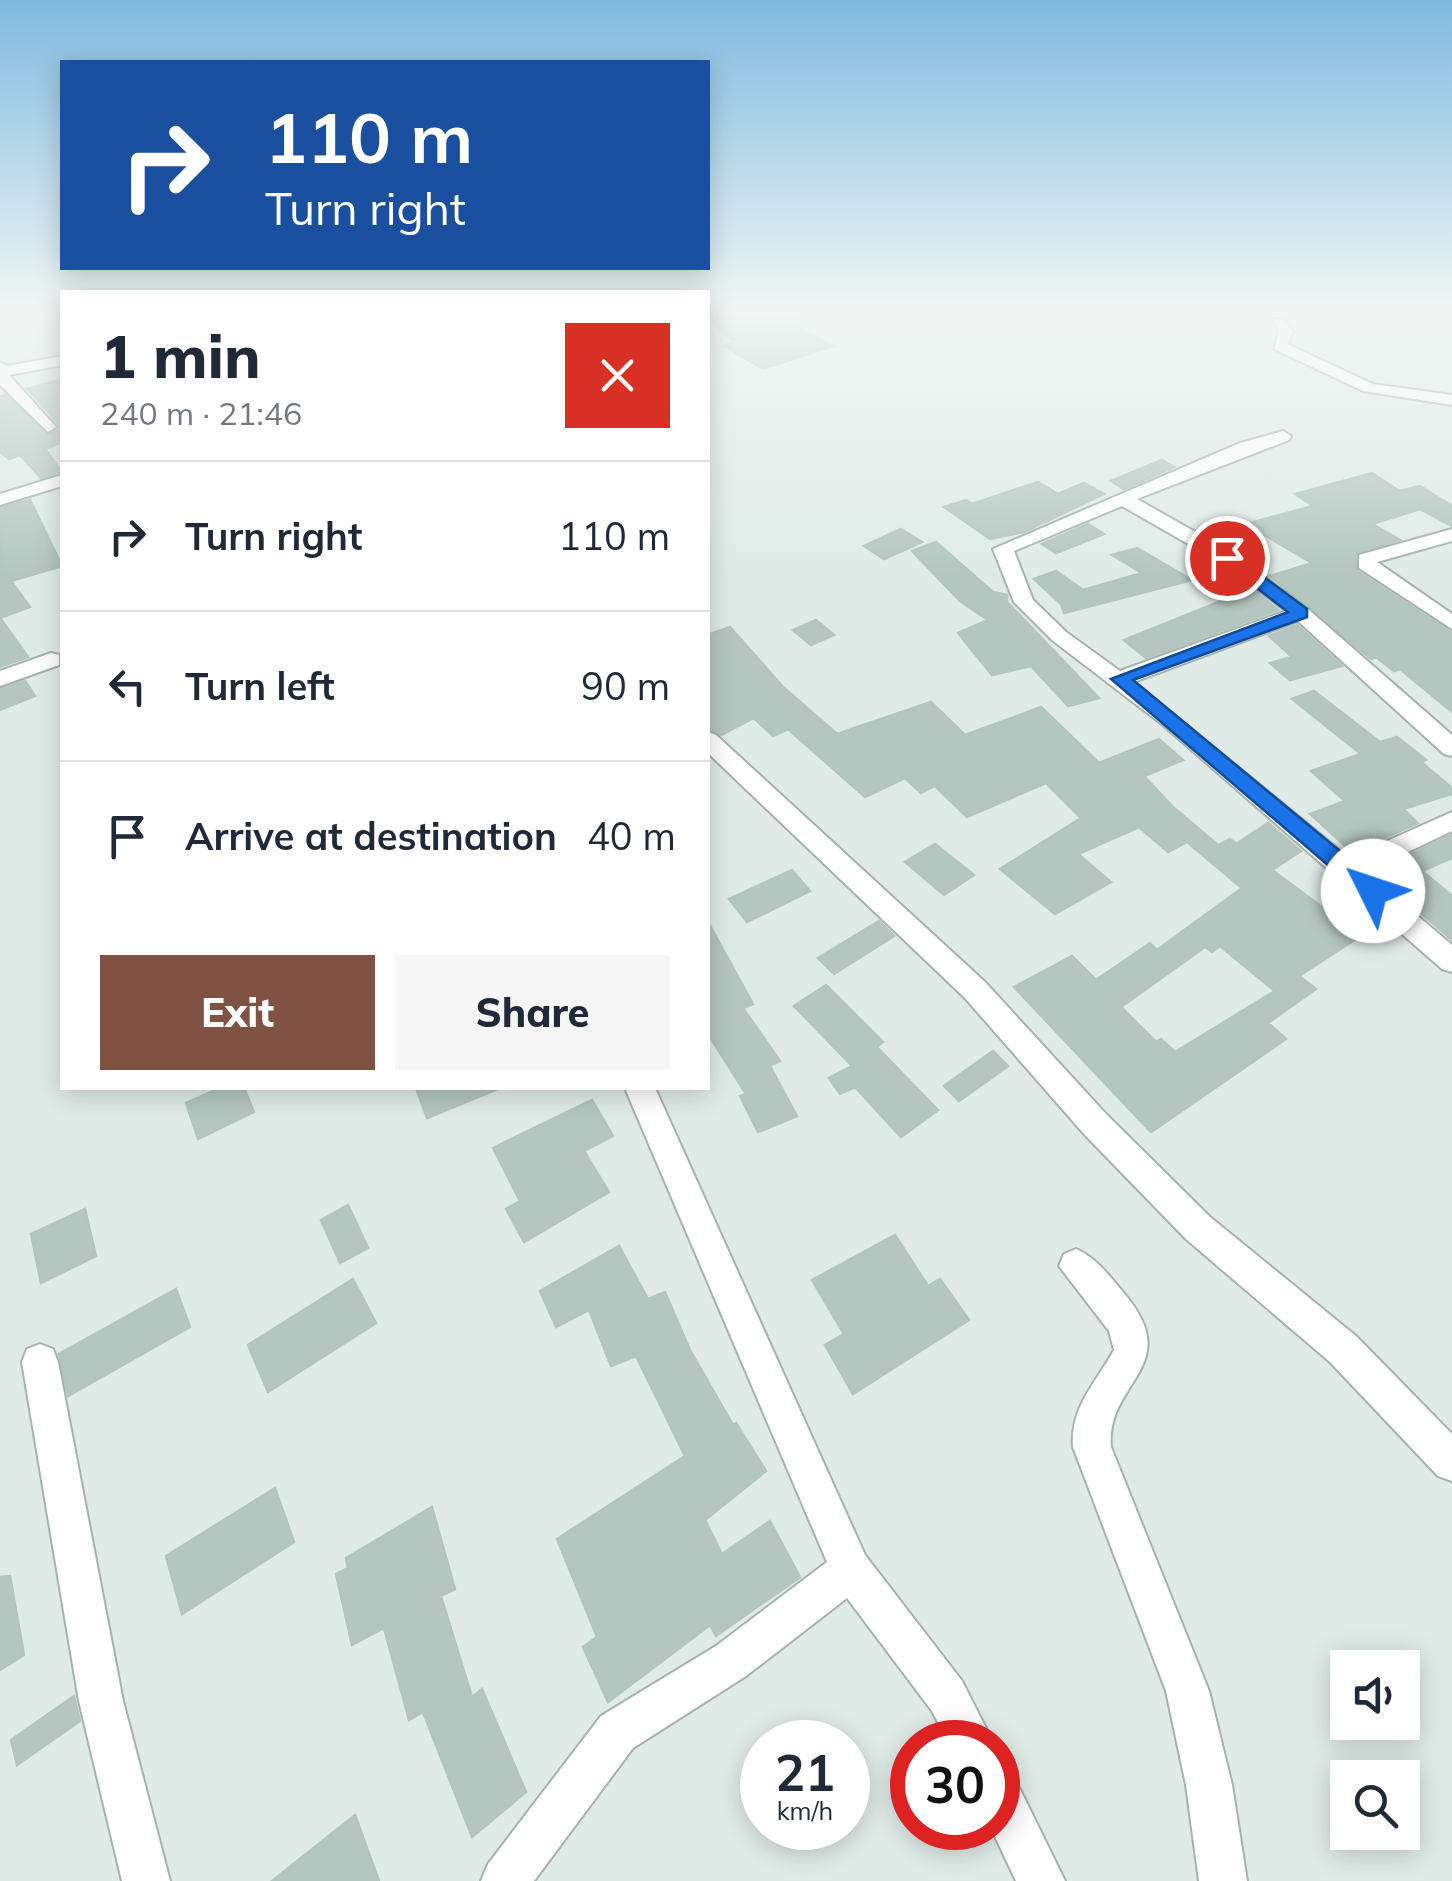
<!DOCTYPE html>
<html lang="en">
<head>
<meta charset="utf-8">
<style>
	:root { --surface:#fff; --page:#f6f6f7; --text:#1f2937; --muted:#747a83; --line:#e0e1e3; --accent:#805244 }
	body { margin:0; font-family:Mulish,sans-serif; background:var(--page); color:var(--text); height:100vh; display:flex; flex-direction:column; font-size:38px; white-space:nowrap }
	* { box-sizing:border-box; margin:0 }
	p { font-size:32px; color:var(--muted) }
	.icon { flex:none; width:55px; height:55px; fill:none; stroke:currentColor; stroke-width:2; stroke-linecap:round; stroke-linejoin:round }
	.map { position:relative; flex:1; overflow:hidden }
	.details { position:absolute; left:60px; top:290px; width:650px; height:800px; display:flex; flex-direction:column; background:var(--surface); border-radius:0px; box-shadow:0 5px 25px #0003 }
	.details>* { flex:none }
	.hud { position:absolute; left:60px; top:60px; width:650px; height:210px; border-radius:0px; box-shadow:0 5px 25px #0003; background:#1a4fa0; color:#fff; overflow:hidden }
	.tools { position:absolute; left:1330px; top:1650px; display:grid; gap:20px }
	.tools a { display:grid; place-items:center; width:90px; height:90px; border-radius:0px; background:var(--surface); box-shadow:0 5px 25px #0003; font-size:50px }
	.speed { position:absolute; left:740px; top:1720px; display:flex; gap:20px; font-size:50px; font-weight:700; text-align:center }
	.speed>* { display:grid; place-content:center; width:130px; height:130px; border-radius:50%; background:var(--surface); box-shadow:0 5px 25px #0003; line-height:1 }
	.speed small { font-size:25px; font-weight:400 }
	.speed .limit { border:15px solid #d22; background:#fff; color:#111 }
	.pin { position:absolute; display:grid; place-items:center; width:85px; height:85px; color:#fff; margin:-42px; border:5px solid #fff; border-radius:50%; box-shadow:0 2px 10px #0007 }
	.me { position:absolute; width:110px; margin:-55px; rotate:311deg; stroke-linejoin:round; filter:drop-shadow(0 0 8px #0008) }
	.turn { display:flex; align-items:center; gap:35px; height:210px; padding:0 40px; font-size:45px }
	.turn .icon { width:130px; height:130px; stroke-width:2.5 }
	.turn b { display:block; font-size:70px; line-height:85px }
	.round { display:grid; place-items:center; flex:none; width:105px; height:105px; border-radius:0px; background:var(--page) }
	.headline { display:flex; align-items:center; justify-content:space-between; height:170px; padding:0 40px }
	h1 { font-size:60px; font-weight:800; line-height:75px }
	.cta { display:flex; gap:20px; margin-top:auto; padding:20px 40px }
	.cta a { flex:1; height:115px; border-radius:0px; background:var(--accent); color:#fff; font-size:40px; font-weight:800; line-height:115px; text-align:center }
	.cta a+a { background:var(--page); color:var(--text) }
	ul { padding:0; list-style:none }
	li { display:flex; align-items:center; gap:30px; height:150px; padding:0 40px; border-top:2px solid var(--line) }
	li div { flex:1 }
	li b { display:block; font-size:38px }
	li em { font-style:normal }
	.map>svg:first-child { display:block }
	.building { fill:#b5c6c0; stroke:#b2c5be; stroke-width:2.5; fill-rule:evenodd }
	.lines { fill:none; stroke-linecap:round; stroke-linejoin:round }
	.street-casing { stroke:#a3b3ae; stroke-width:4 }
	.street { fill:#fff; fill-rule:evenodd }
	.route { fill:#1a73e8; stroke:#114b97; stroke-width:2.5 }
</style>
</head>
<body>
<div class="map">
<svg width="1452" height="1881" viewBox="0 0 1452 1881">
	<rect width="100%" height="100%" fill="#e0ebe7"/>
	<!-- building -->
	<g class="building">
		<polygon points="708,310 802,310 803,330 833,346 763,369 724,346 734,342 708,319"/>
		<polygon points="62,379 62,442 45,449 62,472 41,478 20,455 9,459 0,452 0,397 5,395 50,435 59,424 27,389"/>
		<polygon points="1162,460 1174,467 1124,489 1111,481"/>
		<polygon points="1372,473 1399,491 1420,486 1452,506 1452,526 1420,509 1372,524 1400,540 1355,555 1357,571 1452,633 1452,712 1400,669 1394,671 1376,657 1371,659 1270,576 1312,563 1246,524 1313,506 1295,494"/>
		<polygon points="1038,482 1058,494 1084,483 1104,494 1024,532 990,539 944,507 966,500 972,504"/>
		<polygon points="30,500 62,566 11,581 30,607 0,618 0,508"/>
		<polygon points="1088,524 1104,534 1056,553 1042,544"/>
		<polygon points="901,529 922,542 884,559 864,546"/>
		<polygon points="936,542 993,592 1007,595 1007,602 1099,698 1068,706 1031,666 992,675 958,633 988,620 960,601 912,551"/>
		<polygon points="1137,548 1192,580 1064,613 1061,604 1034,579 1056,571 1083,590 1142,573 1112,555"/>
		<polygon points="1251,589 1278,610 1146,658 1124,640"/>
		<polygon points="0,618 28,657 0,667"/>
		<polygon points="816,620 834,635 811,645 793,630"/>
		<polygon points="1297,625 1342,666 1290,680 1270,663 1292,657 1269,636"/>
		<path d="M730,627L783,687L837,734L931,702L965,735L1041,707L1099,763L1159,739L1183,760L1144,776L1174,808L1218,845L1230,839L1236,844L1268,823L1301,851L1272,870L1330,913L1355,898L1382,922L1299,976L1316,989L1268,1023L1286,1039L1151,1132L1014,987L1072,956L1096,980L1150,943L1157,950L1242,888L1187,842L1168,852L1139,827L1078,854L1111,882L1055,914L1000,869L1081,818L1046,783L967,817L935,786L921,793L905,778L865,797L788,729L773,736L754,718L721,735L708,729V635ZM1220,946L1275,991L1175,1052L1161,1039L1156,1042L1121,1007L1205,947L1212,952Z"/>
		<polygon points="25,681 35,696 0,710 0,689"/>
		<polygon points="1314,691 1380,742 1397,737 1426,760 1421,762 1452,788 1452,794 1403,809 1418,823 1352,852 1310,814 1345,801 1311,771 1361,754 1292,699"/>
		<polygon points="1452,835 1452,858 1422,871 1452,896 1452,940 1374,872"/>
		<polygon points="935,844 974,875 944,895 905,862"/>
		<polygon points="792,870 810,891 747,922 729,899"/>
		<polygon points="879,921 894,936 834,974 818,958"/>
		<polygon points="708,922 753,1004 743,1008 780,1061 770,1066 797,1116 758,1132 740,1096 746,1094 708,1034"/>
		<polygon points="826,985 883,1042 877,1047 938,1110 901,1137 855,1087 840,1094 829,1078 852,1066 794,1006"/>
		<polygon points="993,1051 1008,1066 959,1101 944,1086"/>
		<polygon points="220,1088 244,1088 254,1112 198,1139 186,1103"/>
		<polygon points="416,1088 500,1088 427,1118"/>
		<polygon points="592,1100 613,1136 584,1151 609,1192 524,1242 506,1209 520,1201 493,1148"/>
		<polygon points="348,1205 368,1248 340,1263 321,1220"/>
		<polygon points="85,1209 96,1256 41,1283 31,1234"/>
		<polygon points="895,1235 928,1286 940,1279 969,1320 853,1394 825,1345 844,1334 812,1280"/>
		<polygon points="619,1246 648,1299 665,1292 690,1350 733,1425 736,1423 766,1471 705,1520 722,1554 770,1521 800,1577 716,1636 710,1625 608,1702 583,1647 597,1637 557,1539 685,1456 636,1356 611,1366 589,1310 556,1327 540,1291"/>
		<polygon points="353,1279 376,1323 268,1392 248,1345"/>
		<polygon points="176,1289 190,1327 68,1396 59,1354"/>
		<polygon points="275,1488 294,1542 182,1614 166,1556"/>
		<polygon points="432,1507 455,1589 441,1596 472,1697 482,1689 526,1792 472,1837 423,1712 409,1720 384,1628 352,1645 336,1574 348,1568 346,1558"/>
		<polygon points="10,1576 24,1655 0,1670 0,1577"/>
		<polygon points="74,1696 80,1721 17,1765 11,1740"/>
		<polygon points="355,1815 379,1881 272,1881"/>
	</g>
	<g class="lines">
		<!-- street casing -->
		<g class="street-casing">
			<g id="street">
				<polygon points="1273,319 1283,319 1293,332 1287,344 1373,384 1452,395 1452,405 1363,391 1274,349 1279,332"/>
				<polygon points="62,356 62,365 9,375 56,427 48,432 0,385 0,362 7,366"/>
				<path d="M1283,431L1291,436L1289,440L1137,499L1234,554L1308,609L1452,735V756L1444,754L1298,621L1134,682L1349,858L1452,812V831L1366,872L1452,945V972L1442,969L1163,725L1052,640L1014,602L993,549L1240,443ZM1122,506L1220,562L1286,611L1120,671L1066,632L1033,600L1014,551Z"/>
				<polygon points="62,475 62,486 0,505 0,494"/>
				<polygon points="1452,529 1452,541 1377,562 1452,614 1452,629 1359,568 1359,555"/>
				<polygon points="51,653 59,655 59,665 0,686 0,671"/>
				<polygon points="708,732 716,735 985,982 1106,1114 1210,1217 1356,1336 1452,1434 1452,1481 1438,1476 1330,1362 1186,1239 1084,1134 965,998 708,753"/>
				<polygon points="625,1088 655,1088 865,1555 962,1681 993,1742 948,1742 932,1711 847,1598 746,1676 633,1748 534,1881 481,1881 488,1864 601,1716 716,1646 827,1562"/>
				<path d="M1076,1249C1095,1257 1109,1275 1122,1291C1188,1366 1105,1381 1111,1447L1209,1691L1232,1785L1247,1881H1199L1186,1785L1166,1691L1073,1447C1070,1407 1096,1383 1114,1350L1109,1331L1059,1266L1064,1254Z"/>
				<polygon points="40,1344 53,1349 58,1362 123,1701 170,1881 122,1881 79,1701 22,1362 27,1349"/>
				<polygon points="998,1770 1014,1777 1065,1881 1016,1881 991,1828 998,1828"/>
			</g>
		</g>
		<!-- street -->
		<use href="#street" class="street"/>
	</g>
	<!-- sky -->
	<linearGradient id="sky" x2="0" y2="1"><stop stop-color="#80bae0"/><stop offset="0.54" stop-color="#f1f6f4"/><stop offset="1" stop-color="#f1f6f4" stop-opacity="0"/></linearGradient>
	<rect width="1452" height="574" fill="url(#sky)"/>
	<!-- route -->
	<polygon class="route" points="1222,554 1233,554 1307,609 1307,617 1133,680 1381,885 1381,897 1365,897 1111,679 1288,612 1222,561"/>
</svg>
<div class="tools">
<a><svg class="icon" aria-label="sound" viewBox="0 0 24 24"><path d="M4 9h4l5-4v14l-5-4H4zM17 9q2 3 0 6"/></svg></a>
<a><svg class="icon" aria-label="search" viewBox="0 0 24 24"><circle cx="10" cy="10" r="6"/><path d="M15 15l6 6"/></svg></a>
</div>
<div class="speed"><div>21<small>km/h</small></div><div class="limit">30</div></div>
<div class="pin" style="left:1227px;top:558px;background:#d93025"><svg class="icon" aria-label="arrive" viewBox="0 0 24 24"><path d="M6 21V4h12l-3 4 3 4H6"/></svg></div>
<svg class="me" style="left:1373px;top:891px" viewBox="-20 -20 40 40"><circle r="19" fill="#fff"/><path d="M0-13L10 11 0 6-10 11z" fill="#1a73e8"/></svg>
<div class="hud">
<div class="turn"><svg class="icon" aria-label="right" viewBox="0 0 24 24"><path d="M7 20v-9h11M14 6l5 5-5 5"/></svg><div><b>110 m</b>Turn right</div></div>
</div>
<section class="details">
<div class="headline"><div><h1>1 min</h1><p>240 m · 21:46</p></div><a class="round" style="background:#d93025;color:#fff"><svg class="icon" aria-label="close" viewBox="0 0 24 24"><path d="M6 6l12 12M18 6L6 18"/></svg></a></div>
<ul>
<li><svg class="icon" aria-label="right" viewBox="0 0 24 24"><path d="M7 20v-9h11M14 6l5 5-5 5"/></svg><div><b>Turn right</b></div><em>110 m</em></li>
<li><svg class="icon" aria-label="left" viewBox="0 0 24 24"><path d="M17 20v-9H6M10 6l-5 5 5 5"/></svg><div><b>Turn left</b></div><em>90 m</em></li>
<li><svg class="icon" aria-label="arrive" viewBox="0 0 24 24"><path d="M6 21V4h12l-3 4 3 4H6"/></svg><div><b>Arrive at destination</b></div><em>40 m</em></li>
</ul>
<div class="cta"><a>Exit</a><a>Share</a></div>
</section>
</div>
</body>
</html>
